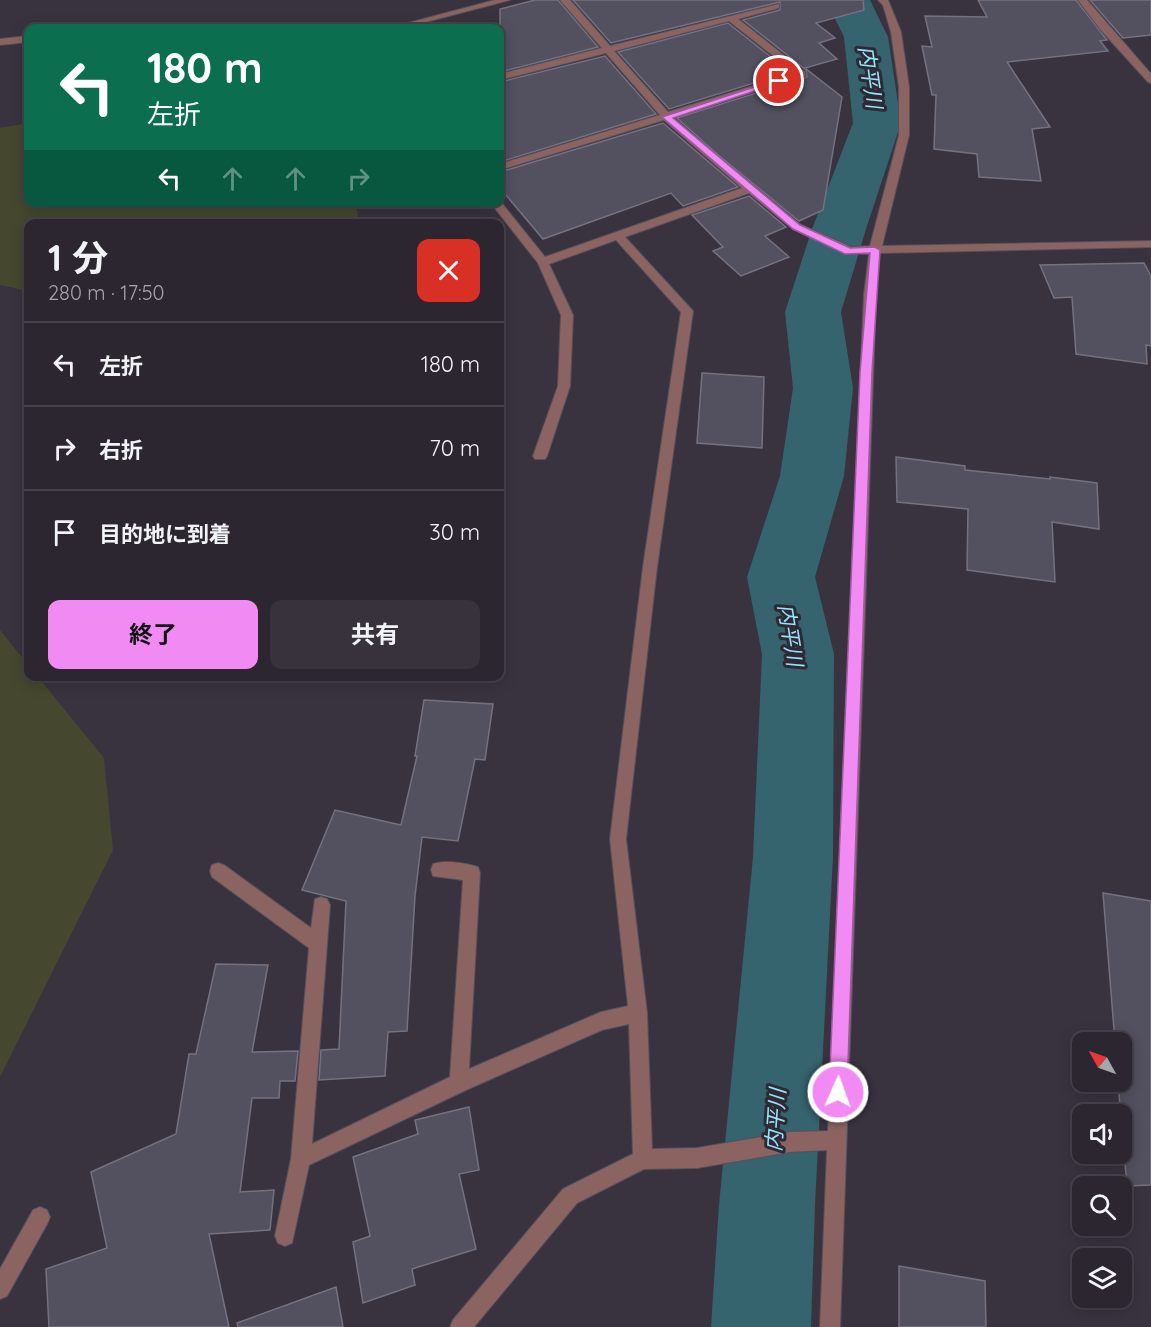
<!DOCTYPE html>
<html lang="ja">
<head>
<meta charset="utf-8">
<style>
	:root { --surface:#2b2630; --page:#37323c; --text:#f1f3f6; --muted:#a6a5ab; --line:#47434c; --accent:#f28af3 }
	body { margin:0; font-family:Quicksand,"Noto Sans JP",sans-serif; background:var(--page); color:var(--text); height:100vh; display:flex; flex-direction:column; font-size:22px; white-space:nowrap }
	* { box-sizing:border-box; margin:0 }
	p { font-size:20px; color:var(--muted) }
	.icon { flex:none; width:33px; height:33px; fill:none; stroke:currentColor; stroke-width:2; stroke-linecap:round; stroke-linejoin:round }
	.map { position:relative; flex:1; overflow:hidden }
	.side { position:absolute; left:24px; top:219px; width:480px; height:462px; display:flex; flex-direction:column; background:var(--surface); border-radius:12px; box-shadow:0 3px 15px #0003,0 0 0 2px var(--line) }
	.side>* { flex:none }
	.hud { position:absolute; left:24px; top:24px; width:480px; height:183px; border-radius:12px; box-shadow:0 3px 15px #0003,0 0 0 2px var(--line); background:#0b6e4f; color:#fff; overflow:hidden }
	.needle { width:39px; rotate:310deg }
	.fabs { position:absolute; left:1072px; top:1032px; display:grid; gap:12px }
	.fabs a { display:grid; place-items:center; width:60px; height:60px; border-radius:12px; background:var(--surface); box-shadow:0 3px 15px #0003,0 0 0 2px var(--line); font-size:30px }
	.pin { position:absolute; display:grid; place-items:center; width:51px; height:51px; color:#fff; margin:-26px; border:3px solid #fff; border-radius:50%; box-shadow:0 2px 6px #0007 }
	.me { position:absolute; width:66px; margin:-33px; rotate:2deg; stroke-linejoin:round; filter:drop-shadow(0 0 4px #0008) }
	.turn { display:flex; align-items:center; gap:21px; height:126px; padding:0 24px; font-size:27px }
	.turn .icon { width:78px; height:78px; stroke-width:2.5 }
	.turn b { display:block; font-size:42px; line-height:51px }
	.lanes { display:flex; align-items:center; height:57px; padding:0 24px; background:#0003; justify-content:center; gap:30px; direction:ltr }
	.lanes .off { opacity:.35 }
	.round { display:grid; place-items:center; flex:none; width:63px; height:63px; border-radius:12px; background:var(--page) }
	.headline { display:flex; align-items:center; justify-content:space-between; height:102px; padding:0 24px }
	h1 { font-size:36px; font-weight:700; line-height:45px }
	.cta { display:flex; gap:12px; margin-top:auto; padding:12px 24px }
	.cta a { flex:1; height:69px; border-radius:12px; background:var(--accent); color:#111; font-size:24px; font-weight:700; line-height:69px; text-align:center }
	.cta a+a { background:var(--page); color:var(--text) }
	ul { padding:0; list-style:none }
	li { display:flex; align-items:center; gap:18px; height:84px; padding:0 24px; border-top:2px solid var(--line) }
	li div { flex:1 }
	li b { display:block; font-size:22px }
	li em { font-style:normal }
	.map>svg:first-child { display:block }
	.green { fill:#45482f }
	.lines { fill:none; stroke-linecap:round; stroke-linejoin:round }
	.river { fill:#35636e; fill-rule:evenodd }
	.building { fill:#53505f; stroke:#747181; stroke-width:1.5 }
	.minor-casing { stroke:#56505c; stroke-width:2 }
	.minor { fill:#8b6461; fill-rule:evenodd }
	.route { fill:#f28af3; stroke:#9d5a9e; stroke-width:1.5 }
	.labels { text-anchor:middle; dominant-baseline:central; stroke-width:6; stroke-linejoin:round; paint-order:stroke }
	.water-label { font-size:21px; font-style:italic; fill:#93e4f8; stroke:#2f2936 }
</style>
</head>
<body>
<div class="map">
<svg width="1151" height="1327" viewBox="0 0 1151 1327">
	<rect width="100%" height="100%" fill="#393340"/>
	<!-- green -->
	<g class="green">
		<polygon points="28,123 28,202 346,203 356,203 359,223 28,224 28,291 0,285 0,128"/>
		<polygon points="0,630 28,665 28,676 38,677 104,758 113,850 0,1077"/>
	</g>
	<g class="lines">
		<!-- river -->
		<polygon class="river" points="826,0 870,0 888,37 901,123 866,229 841,312 853,388 844,476 815,577 834,654 833,857 815,1205 811,1327 711,1327 719,1205 753,857 762,654 747,577 780,476 793,388 785,312 812,229 853,123 844,37"/>
	</g>
	<!-- building -->
	<g class="building">
		<polygon points="535,0 558,0 598,47 500,72 500,9"/>
		<polygon points="573,0 863,0 864,10 816,23 835,38 819,43 837,59 805,68 842,97 823,210 799,221 717,154 677,118 807,77 806,70 743,20 780,10 780,2 611,43"/>
		<polygon points="978,0 1076,0 1107,40 1100,41 1108,51 1007,62 1050,127 1032,129 1041,181 979,177 977,154 934,149 936,95 932,95 922,46 932,47 925,16 987,17"/>
		<polygon points="1090,0 1151,0 1151,35 1123,38"/>
		<polygon points="728,23 790,72 669,109 618,52"/>
		<polygon points="605,56 656,114 500,162 500,82"/>
		<polygon points="663,123 738,187 683,206 671,193 543,239 500,188 500,172"/>
		<polygon points="749,196 786,227 765,236 789,257 741,276 713,251 723,247 692,215"/>
		<polygon points="1144,263 1151,276 1151,346 1146,345 1147,364 1076,354 1072,297 1054,298 1040,265"/>
		<polygon points="702,373 764,377 762,448 697,443"/>
		<polygon points="896,457 965,466 965,470 1050,479 1050,477 1097,483 1099,529 1052,522 1055,582 967,570 968,509 897,502"/>
		<polygon points="424,700 493,704 485,760 475,759 458,841 422,837 415,896 407,1031 388,1032 385,1076 319,1080 321,1050 339,1049 346,901 302,890 335,810 401,825 417,756 415,756"/>
		<polygon points="1103,893 1151,901 1151,1185 1127,1186 1118,1082 1122,1082 1122,1042 1115,1042"/>
		<polygon points="216,964 268,965 252,1052 298,1051 295,1081 280,1081 279,1098 252,1098 240,1192 274,1190 270,1230 209,1234 229,1327 49,1327 46,1269 107,1248 91,1172 176,1134 189,1054 196,1054"/>
		<polygon points="469,1107 479,1170 459,1174 476,1249 412,1269 415,1285 363,1303 353,1242 370,1236 353,1157 418,1134 415,1120"/>
		<polygon points="899,1266 985,1281 986,1327 899,1327"/>
		<polygon points="336,1287 343,1327 238,1327 237,1323"/>
	</g>
	<g class="lines">
		<!-- minor casing -->
		<g class="minor-casing">
			<g id="minor">
				<polygon points="495,0 510,0 403,28 389,28"/>
				<path d="M560,0H570L610,46L779,4V8L738,19L805,72V76L673,117L716,156L801,225L851,247L870,246L899,135V87L891,32L883,5L878,0H888L901,32L909,87V135L882,246L1151,241V247L880,253L876,294L840,1327H820L827,1150L790,1152L697,1168L644,1169L577,1203L474,1327H450L453,1320L563,1189L633,1154L629,1024L602,1030L466,1090L309,1165L292,1243L285,1246L278,1243L275,1236L291,1159L309,948L212,877L210,871L212,865L218,863L224,865L311,928L315,899L321,897L327,899L330,905L312,1144L450,1077L463,880L433,876L431,870L433,864C445,860 466,863 478,867L480,873L469,1069L601,1012L628,1006L610,839L643,567L681,312L616,240L549,264L573,315L570,386L547,456L545,459H535L533,456L558,386L561,315L538,263L490,202H500V201L545,257L742,188L664,120L500,170V164L660,115L606,53L500,80V74L602,48ZM729,21L795,73L668,112L614,51ZM749,193L793,229L845,253L869,254L864,294L828,1131L790,1132L697,1148L652,1149L647,1013L626,839L657,567L693,311L625,237Z"/>
				<polygon points="1078,0 1087,0 1151,74 1151,83 1148,82 1100,29"/>
				<polygon points="28,36 28,42 0,45 0,39"/>
				<polygon points="40,1207 47,1210 50,1217 47,1224 7,1296 0,1299 0,1269 33,1210"/>
			</g>
		</g>
		<!-- minor -->
		<use href="#minor" class="minor"/>
	</g>
	<!-- route -->
	<polygon class="route" points="776,80 784,81 673,118 800,225 850,248 875,247 880,250 872,372 847,1092 844,1098 838,1101 832,1098 829,1092 860,372 870,253 845,254 793,229 662,117"/>
	<g class="labels">
		<!-- water labels -->
		<g class="water-label">
			<text transform="translate(871 77) rotate(82)">内平川</text>
			<text transform="translate(791 635) rotate(81)">内平川</text>
			<text transform="translate(775 1120) rotate(-86)">内平川</text>
		</g>
	</g>
</svg>
<div class="fabs">
<a><svg class="needle" viewBox="-14 -14 28 28"><path d="M0-13l5 13h-10z" fill="#e53935"/><path d="M0 13l5-13h-10z" fill="#a6a5ab"/></svg></a>
<a><svg class="icon" aria-label="sound" viewBox="0 0 24 24"><path d="M4 9h4l5-4v14l-5-4H4zM17 9q2 3 0 6"/></svg></a>
<a><svg class="icon" aria-label="search" viewBox="0 0 24 24"><circle cx="10" cy="10" r="6"/><path d="M15 15l6 6"/></svg></a>
<a><svg class="icon" aria-label="layers" viewBox="0 0 24 24"><path d="M12 4l9 5-9 5-9-5zM3 14l9 5 9-5"/></svg></a>
</div>
<div class="pin" style="left:779px;top:81px;background:#d93025"><svg class="icon" aria-label="arrive" viewBox="0 0 24 24"><path d="M6 21V4h12l-3 4 3 4H6"/></svg></div>
<svg class="me" style="left:838px;top:1092px" viewBox="-20 -20 40 40"><circle r="17" fill="#f28af3" stroke="#fff" stroke-width="3"/><path d="M0-11L8 9 0 5-8 9z" fill="#fff"/></svg>
<div class="hud">
<div class="turn"><svg class="icon" aria-label="left" viewBox="0 0 24 24"><path d="M17 20v-9H6M10 6l-5 5 5 5"/></svg><div><b>180 m</b>左折</div></div>
<div class="lanes"><svg class="icon" aria-label="left" viewBox="0 0 24 24"><path d="M17 20v-9H6M10 6l-5 5 5 5"/></svg><svg class="icon off" aria-label="ahead" viewBox="0 0 24 24"><path d="M12 20V5M6 11l6-6 6 6"/></svg><svg class="icon off" aria-label="ahead" viewBox="0 0 24 24"><path d="M12 20V5M6 11l6-6 6 6"/></svg><svg class="icon off" aria-label="right" viewBox="0 0 24 24"><path d="M7 20v-9h11M14 6l5 5-5 5"/></svg></div>
</div>
<section class="side">
<div class="headline"><div><h1>1 分</h1><p>280 m · 17:50</p></div><a class="round" style="background:#d93025;color:#fff"><svg class="icon" aria-label="close" viewBox="0 0 24 24"><path d="M6 6l12 12M18 6L6 18"/></svg></a></div>
<ul>
<li><svg class="icon" aria-label="left" viewBox="0 0 24 24"><path d="M17 20v-9H6M10 6l-5 5 5 5"/></svg><div><b>左折</b></div><em>180 m</em></li>
<li><svg class="icon" aria-label="right" viewBox="0 0 24 24"><path d="M7 20v-9h11M14 6l5 5-5 5"/></svg><div><b>右折</b></div><em>70 m</em></li>
<li><svg class="icon" aria-label="arrive" viewBox="0 0 24 24"><path d="M6 21V4h12l-3 4 3 4H6"/></svg><div><b>目的地に到着</b></div><em>30 m</em></li>
</ul>
<div class="cta"><a>終了</a><a>共有</a></div>
</section>
</div>
</body>
</html>
